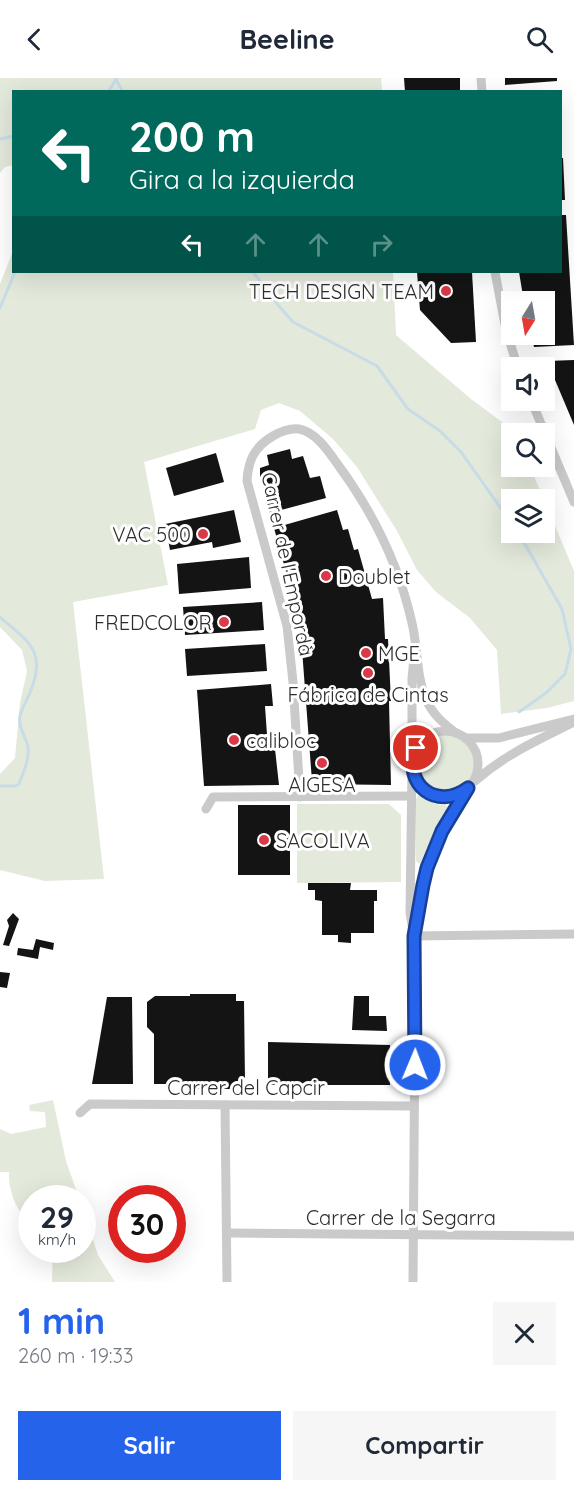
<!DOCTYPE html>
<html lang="es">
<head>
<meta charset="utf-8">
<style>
	:root { --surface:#fff; --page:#f6f6f7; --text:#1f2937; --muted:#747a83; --accent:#2563eb }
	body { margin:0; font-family:Quicksand,sans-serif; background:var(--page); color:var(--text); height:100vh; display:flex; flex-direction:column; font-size:22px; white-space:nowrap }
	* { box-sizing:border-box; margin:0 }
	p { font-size:20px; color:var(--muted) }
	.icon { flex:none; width:33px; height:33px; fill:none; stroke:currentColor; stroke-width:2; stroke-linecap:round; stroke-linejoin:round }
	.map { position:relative; height:1204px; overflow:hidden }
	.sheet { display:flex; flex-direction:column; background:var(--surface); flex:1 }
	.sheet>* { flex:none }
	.top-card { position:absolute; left:12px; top:12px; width:550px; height:183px; border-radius:0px; box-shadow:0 6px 24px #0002; background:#00695c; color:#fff; overflow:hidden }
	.needle { width:39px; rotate:191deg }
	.tools { position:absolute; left:501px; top:213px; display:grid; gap:12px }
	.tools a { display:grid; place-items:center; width:54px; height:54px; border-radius:0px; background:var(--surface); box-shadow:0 6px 24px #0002; font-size:30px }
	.speed { position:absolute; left:18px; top:1107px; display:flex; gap:12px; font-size:30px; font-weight:700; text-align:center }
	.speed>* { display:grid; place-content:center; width:78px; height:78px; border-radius:50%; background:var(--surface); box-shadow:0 6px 24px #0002; line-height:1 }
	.speed small { font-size:15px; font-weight:400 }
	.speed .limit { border:9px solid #d22; background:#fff; color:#111 }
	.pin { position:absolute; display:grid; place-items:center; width:51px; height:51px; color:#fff; margin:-26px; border:3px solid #fff; border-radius:50%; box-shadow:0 2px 6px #0007 }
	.me { position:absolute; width:66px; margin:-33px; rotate:1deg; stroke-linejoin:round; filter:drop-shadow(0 0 4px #0008) }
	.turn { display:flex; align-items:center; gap:21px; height:126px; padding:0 18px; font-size:27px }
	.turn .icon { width:78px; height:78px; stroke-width:2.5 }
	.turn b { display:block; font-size:42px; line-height:51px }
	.lanes { display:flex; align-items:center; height:57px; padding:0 18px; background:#0003; justify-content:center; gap:30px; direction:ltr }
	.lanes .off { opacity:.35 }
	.round { display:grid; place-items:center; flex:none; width:63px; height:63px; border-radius:0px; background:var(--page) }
	.overview { display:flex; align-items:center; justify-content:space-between; height:102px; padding:0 18px }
	h1 { font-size:36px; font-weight:700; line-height:45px; color:var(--accent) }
	.button { display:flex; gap:12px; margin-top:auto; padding:12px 18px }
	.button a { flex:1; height:69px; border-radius:0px; background:var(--accent); color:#fff; font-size:24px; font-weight:700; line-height:69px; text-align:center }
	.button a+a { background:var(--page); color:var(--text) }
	header { display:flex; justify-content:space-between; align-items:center; height:78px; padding:0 18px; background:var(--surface); font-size:27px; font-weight:700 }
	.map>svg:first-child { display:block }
	.green { fill:#e3e9db }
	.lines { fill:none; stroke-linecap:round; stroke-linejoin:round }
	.stream { stroke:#c8dce8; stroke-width:3 }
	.building { fill:#141414 }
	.street { stroke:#cacaca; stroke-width:9 }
	.route-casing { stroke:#184099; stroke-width:15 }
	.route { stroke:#2563eb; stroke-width:10 }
	.poi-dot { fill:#d93948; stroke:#fff; stroke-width:2 }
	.labels { text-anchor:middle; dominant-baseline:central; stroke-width:6; stroke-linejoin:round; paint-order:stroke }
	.poi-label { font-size:20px; fill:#2d2d2d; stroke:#fff; text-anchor:start }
	.street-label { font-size:20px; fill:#2d2d2d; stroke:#fff }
</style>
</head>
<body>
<header><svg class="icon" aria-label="back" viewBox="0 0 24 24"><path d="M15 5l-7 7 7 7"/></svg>Beeline<svg class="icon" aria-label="search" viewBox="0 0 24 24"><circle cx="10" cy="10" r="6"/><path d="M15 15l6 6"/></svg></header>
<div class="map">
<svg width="574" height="1204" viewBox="0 0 574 1204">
	<rect width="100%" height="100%" fill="#fff"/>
	<!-- green -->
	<g class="green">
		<polygon points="0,0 381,0 382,13 14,14 13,87 5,89 0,95"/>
		<polygon points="13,173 14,194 393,194 396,257 471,321 514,353 516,355 512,356 512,388 530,389 544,421 512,422 512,454 544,454 545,424 574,493 574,623 547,630 501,636 497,572 470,540 436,514 417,492 397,453 357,389 333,361 300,333 279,325 261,332 255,351 144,384 168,507 73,524 104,801 45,803 0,792 0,696 15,680 20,625 27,593 22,572 0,549 0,206"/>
		<circle cx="444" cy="686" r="30"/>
		<polygon points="418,717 435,726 448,728 436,750 421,787 416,783 416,721"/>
		<polygon points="297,726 389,726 401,737 401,804 297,805"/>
		<path d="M53,1022L66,1083L79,1120H32L31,1143C16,1137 8,1109 9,1094H0V1051L11,1056L46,1049L45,1034L30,1033L29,1027Z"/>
		<polygon points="83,1132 98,1177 115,1204 52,1204 53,1172 82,1172"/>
	</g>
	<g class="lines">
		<!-- stream -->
		<g class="stream">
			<polyline points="116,2 123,14"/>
			<polyline points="108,14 117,0"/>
			<polyline points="0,61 14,58"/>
			<polyline points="253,194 278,227 293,244 377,288 408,331 440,353 461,374 512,446"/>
			<polyline points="0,230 15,194"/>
			<polyline points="518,454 562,531 571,571 565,596 546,615 519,634"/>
			<path d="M0,539C27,563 47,572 31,612C28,621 22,629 20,638C18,651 26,658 28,669C30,680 23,695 19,706L15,708H0"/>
		</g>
	</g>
	<!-- building -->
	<g class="building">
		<polygon points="404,0 460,0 460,14 405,14"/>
		<polygon points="505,0 557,0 557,3 505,7"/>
		<polygon points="561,80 563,80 565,122 561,122"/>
		<polygon points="561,137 566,137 574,267 534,269 531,256 544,256 544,224 524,224 519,194 561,194"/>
		<polygon points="417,194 472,194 476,264 451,265 420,232"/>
		<polygon points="574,282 574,347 547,283"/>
		<polygon points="290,371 292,381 303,378 310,400 320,398 326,420 270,435 260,399 260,390 269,387 267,377"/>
		<polygon points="216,375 224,404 174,418 166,390"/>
		<polygon points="234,432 241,464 213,470 212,464 170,472 165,446"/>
		<polygon points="337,432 343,452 348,451 354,472 358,471 372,521 383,520 385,561 388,561 391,623 389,623 391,707 316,706 312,703 300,545 274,450"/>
		<polygon points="249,479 251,510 179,516 177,486"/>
		<polygon points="262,524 264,552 185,557 183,529"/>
		<polygon points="265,566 267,593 187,598 185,571"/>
		<polygon points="271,606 273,628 265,628 268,671 275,671 279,707 204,708 197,612"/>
		<rect x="238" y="727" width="52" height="70"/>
		<polygon points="308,805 351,805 350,812 377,812 377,823 374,823 374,855 351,855 351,865 338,864 338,857 322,857 322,823 315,822 315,812 308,812"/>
		<polygon points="13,835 19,841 9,868 3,867 9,848 7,842"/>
		<polygon points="36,861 54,865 53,872 40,869 38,881 17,877 18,870 33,872"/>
		<polygon points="0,894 10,895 7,910 0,909"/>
		<polygon points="190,916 236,916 236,923 244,923 245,1003 236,1003 236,1011 189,1011 189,1006 154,1006 154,956 147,949 147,924 155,918 190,918"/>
		<polygon points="354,918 369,918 369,938 386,938 387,953 352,952"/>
		<polygon points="107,919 132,919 133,1006 92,1006"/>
		<polygon points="268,964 390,967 390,1007 268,1007"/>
	</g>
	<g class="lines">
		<!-- street -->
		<g class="street">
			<polyline points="481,0 482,14"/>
			<polyline points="495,194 506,252 518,290"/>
			<polyline points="531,322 574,424"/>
			<circle cx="445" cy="686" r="33"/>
			<polyline points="465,660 499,660 574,641"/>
			<polyline points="412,677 412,600 414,580"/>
			<polyline points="412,689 410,835 414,858 415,946 413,1204"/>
			<path d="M475,703C506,676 538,662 574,644"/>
			<path d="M300,719L293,604L287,548L247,403C248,383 254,369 273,358C280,354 290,350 299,351C315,354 327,371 336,384C371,431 399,487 412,545C418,570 416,597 426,621C432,636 444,646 456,655"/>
			<polyline points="206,731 213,719 411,718"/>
			<path d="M415,853C419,833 421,812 427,793C434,763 450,738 467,713"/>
			<polyline points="414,858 574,856"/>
			<polyline points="225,1027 227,1204"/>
			<polyline points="80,1035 90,1026 414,1028"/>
			<polyline points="228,1155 574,1158"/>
		</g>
	</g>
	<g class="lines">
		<!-- route casing -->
		<g class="route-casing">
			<path id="route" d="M415,987L414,858L423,807L427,790L442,753L468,710C437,733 402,707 416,670"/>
		</g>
		<!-- route -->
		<use href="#route" class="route"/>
	</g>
	<!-- markers -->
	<g class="poi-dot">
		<circle cx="446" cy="213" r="6"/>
		<circle cx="203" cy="456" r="6"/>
		<circle cx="326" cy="498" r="6"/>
		<circle cx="224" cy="544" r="6"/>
		<circle cx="366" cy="575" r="6"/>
		<circle cx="368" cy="595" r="6"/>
		<circle cx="234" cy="662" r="6"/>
		<circle cx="322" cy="685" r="6"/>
		<circle cx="264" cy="762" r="6"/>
	</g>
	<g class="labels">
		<!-- poi labels -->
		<g class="poi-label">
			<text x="434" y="213" text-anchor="end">TECH DESIGN TEAM</text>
			<text x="191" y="456" text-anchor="end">VAC 500</text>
			<text x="338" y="498">Doublet</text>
			<text x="212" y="544" text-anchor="end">FREDCOLOR</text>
			<text x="378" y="575">MGE</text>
			<text x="368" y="616" text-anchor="middle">Fábrica de Cintas</text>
			<text x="246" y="662">calibloc</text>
			<text x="322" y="706" text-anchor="middle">AIGESA</text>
			<text x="276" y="762">SACOLIVA</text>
		</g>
		<!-- street labels -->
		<g class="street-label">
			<text transform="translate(288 486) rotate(78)">Carrer de l'Empordà</text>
			<text x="246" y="1009">Carrer del Capcir</text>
			<text x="401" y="1139">Carrer de la Segarra</text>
		</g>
	</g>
</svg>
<div class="tools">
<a><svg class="needle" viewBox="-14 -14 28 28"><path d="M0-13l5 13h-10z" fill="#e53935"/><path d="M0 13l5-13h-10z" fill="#747a83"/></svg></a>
<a><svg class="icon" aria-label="sound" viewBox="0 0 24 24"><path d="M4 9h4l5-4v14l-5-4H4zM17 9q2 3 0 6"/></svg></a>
<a><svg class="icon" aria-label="search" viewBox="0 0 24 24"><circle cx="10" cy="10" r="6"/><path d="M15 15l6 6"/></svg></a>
<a><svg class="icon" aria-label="layers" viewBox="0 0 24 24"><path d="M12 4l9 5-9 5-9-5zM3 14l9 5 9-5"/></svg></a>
</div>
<div class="speed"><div>29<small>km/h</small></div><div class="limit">30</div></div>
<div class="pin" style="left:416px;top:670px;background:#d93025"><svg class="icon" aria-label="arrive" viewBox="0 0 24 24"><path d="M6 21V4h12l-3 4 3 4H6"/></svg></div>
<svg class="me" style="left:415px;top:987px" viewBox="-20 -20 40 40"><circle r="17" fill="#2563eb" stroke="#fff" stroke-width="3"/><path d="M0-11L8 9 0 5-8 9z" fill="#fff"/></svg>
<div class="top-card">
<div class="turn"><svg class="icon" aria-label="left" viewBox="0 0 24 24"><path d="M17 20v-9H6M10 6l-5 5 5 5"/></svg><div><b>200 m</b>Gira a la izquierda</div></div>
<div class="lanes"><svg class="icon" aria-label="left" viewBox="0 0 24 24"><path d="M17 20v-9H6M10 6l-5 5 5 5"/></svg><svg class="icon off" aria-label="ahead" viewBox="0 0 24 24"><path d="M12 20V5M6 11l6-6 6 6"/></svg><svg class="icon off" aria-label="ahead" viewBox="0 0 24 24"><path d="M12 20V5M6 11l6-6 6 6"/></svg><svg class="icon off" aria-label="right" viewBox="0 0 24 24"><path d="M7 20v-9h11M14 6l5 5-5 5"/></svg></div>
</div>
</div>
<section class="sheet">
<div class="overview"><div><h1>1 min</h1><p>260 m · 19:33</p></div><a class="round"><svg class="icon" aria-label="close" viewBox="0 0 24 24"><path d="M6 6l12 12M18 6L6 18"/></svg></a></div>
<div class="button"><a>Salir</a><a>Compartir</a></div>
</section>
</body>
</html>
